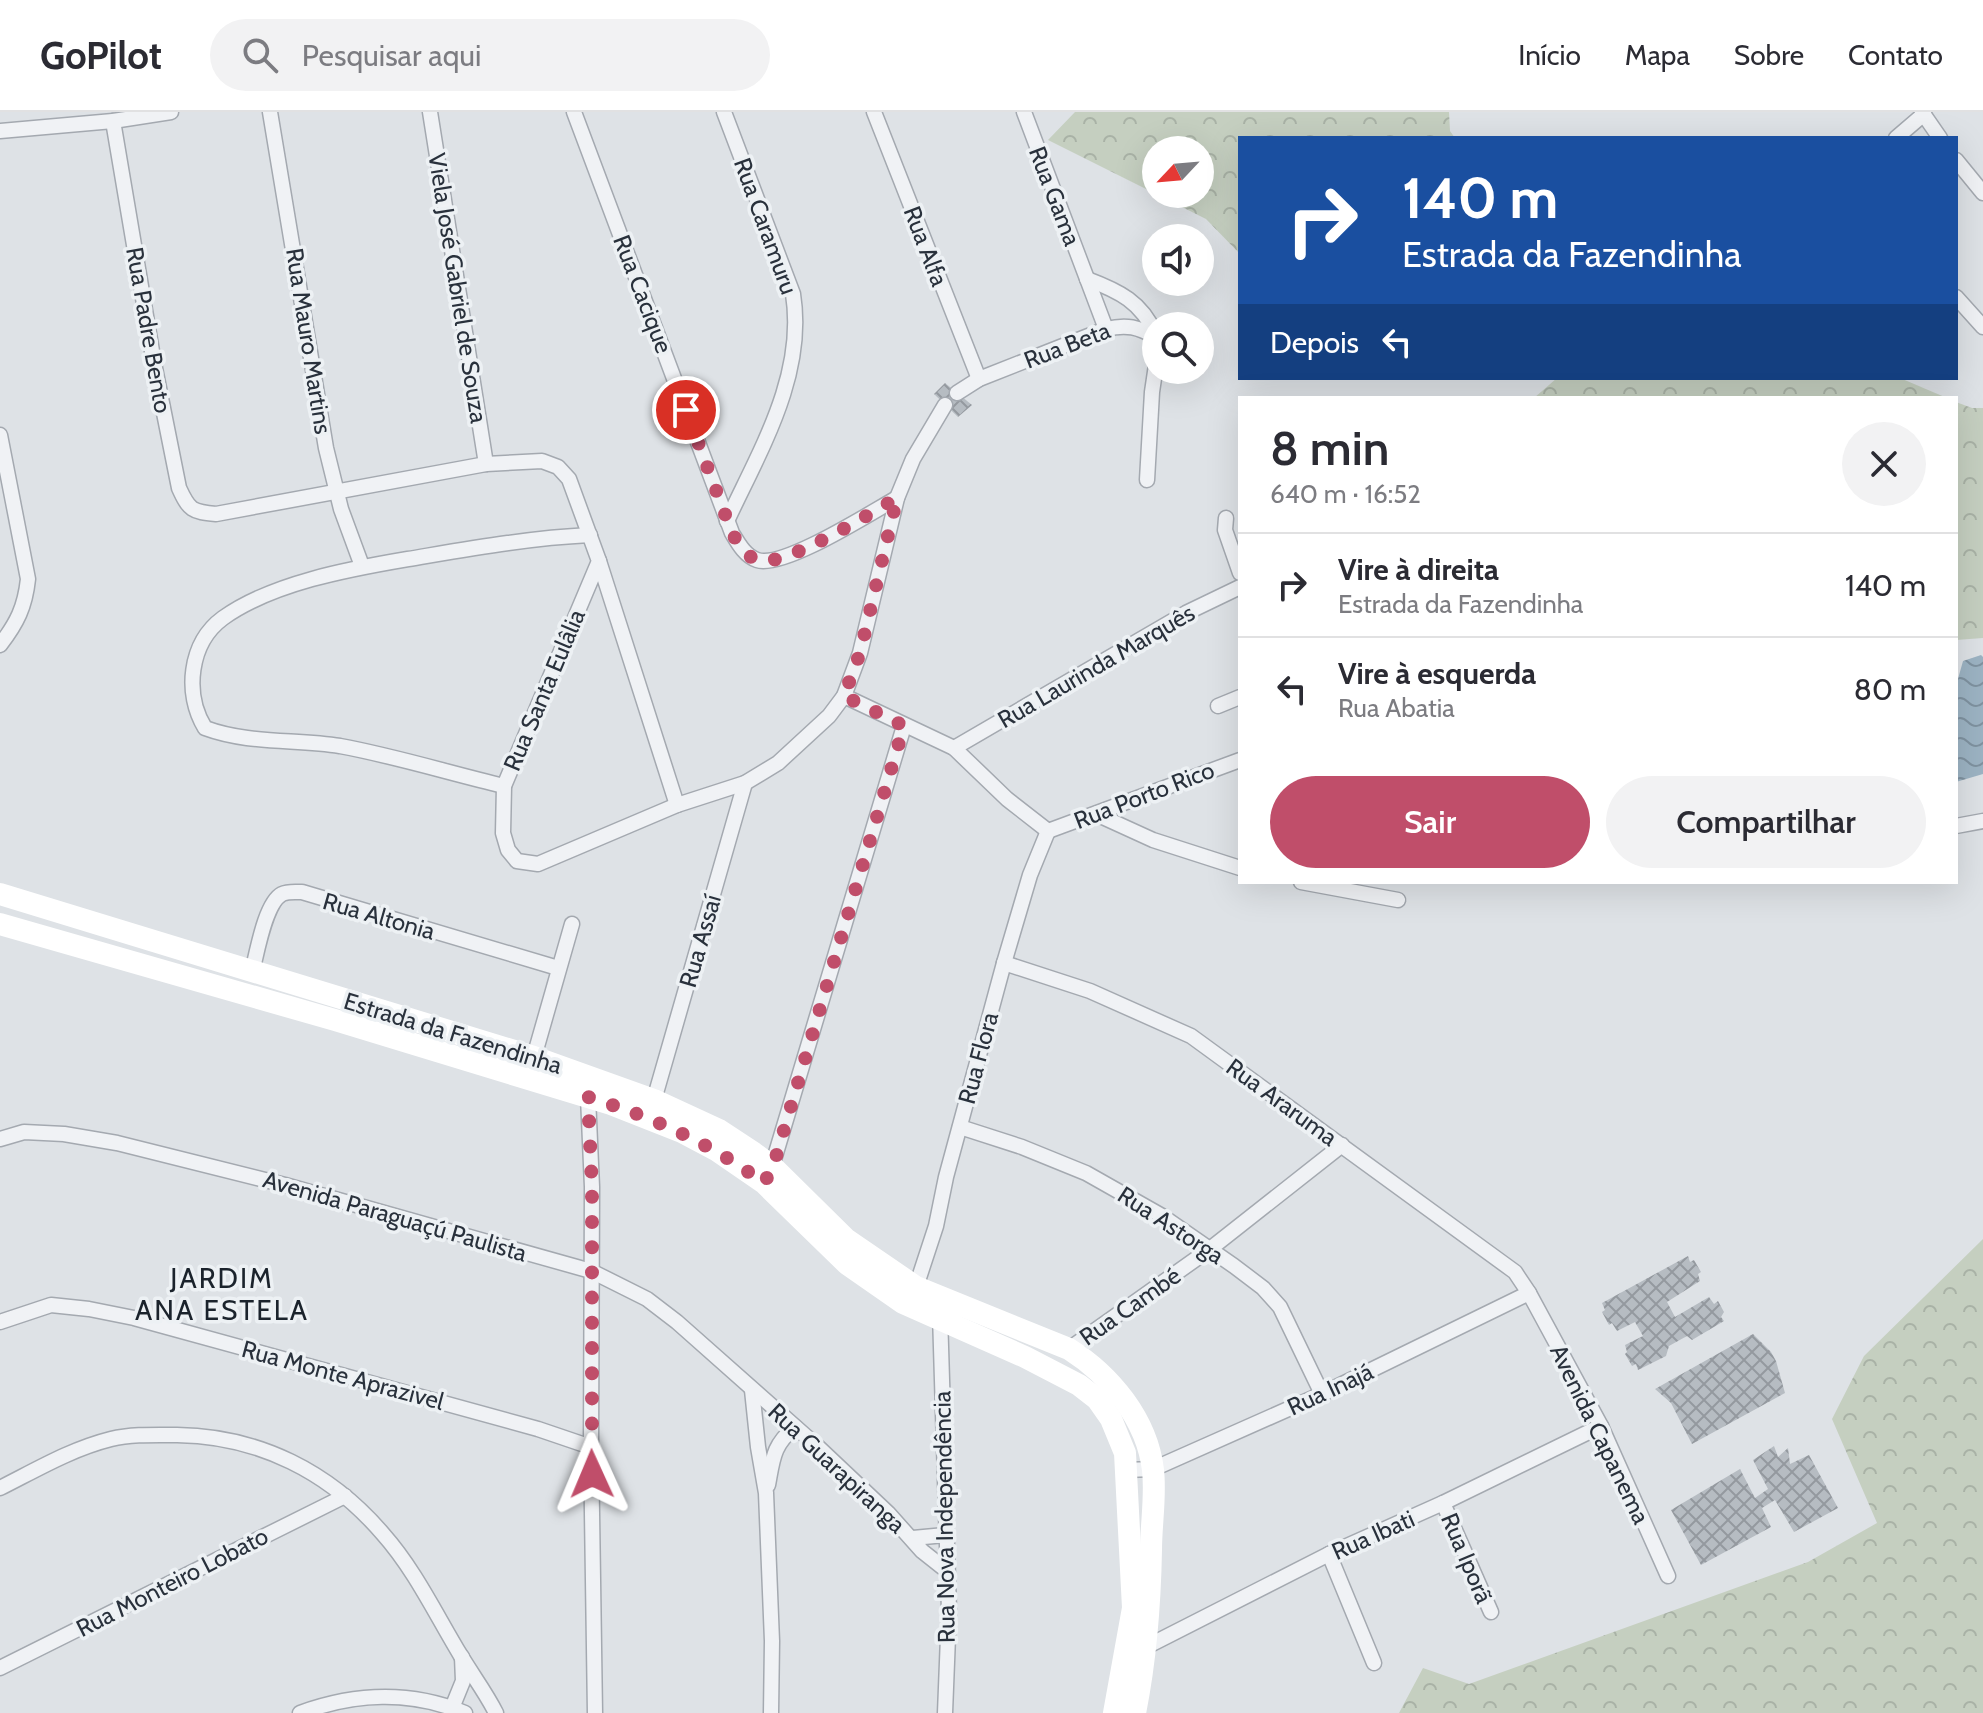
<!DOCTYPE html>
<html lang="pt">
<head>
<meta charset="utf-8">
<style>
	:root { --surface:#fff; --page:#f2f2f3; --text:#2b2b33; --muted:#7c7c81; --line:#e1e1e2; --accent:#c04e6a }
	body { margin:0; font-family:Cabin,sans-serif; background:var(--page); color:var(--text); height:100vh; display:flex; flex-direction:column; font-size:30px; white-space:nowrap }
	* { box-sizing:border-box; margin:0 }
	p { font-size:26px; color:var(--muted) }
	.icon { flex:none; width:44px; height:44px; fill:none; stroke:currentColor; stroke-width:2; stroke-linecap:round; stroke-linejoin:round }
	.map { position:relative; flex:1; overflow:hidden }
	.sheet { position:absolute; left:1238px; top:284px; width:720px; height:488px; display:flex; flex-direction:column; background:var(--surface); border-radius:0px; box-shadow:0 8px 32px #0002 }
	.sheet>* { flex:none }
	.top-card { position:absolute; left:1238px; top:24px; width:720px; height:244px; border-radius:0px; box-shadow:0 8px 32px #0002; background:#1a4fa0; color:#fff; overflow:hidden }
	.needle { width:52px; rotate:244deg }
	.fabs { position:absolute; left:1142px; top:24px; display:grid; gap:16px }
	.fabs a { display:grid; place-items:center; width:72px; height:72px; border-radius:50%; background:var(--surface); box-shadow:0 8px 32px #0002; font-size:40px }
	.pin { position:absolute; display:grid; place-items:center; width:68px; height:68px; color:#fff; margin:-34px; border:4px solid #fff; border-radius:50%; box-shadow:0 2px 8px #0007 }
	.me { position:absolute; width:88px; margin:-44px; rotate:359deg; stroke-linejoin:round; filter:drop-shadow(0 0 6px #0008) }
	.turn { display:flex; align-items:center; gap:28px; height:168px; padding:0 32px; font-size:36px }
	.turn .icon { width:104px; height:104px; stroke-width:2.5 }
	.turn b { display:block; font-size:56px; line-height:68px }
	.then { display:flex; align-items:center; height:76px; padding:0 32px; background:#0003; gap:16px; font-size:30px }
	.round { display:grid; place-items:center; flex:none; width:84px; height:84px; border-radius:42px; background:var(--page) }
	.headline { display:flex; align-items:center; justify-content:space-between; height:136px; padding:0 32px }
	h1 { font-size:48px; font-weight:600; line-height:60px }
	.primary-button { display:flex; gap:16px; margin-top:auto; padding:16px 32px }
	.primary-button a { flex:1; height:92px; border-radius:48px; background:var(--accent); color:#fff; font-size:32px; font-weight:600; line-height:92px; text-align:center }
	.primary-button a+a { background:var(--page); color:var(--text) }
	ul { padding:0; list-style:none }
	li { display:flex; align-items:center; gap:24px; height:104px; padding:0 32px; border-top:2px solid var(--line) }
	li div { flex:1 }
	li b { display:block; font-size:30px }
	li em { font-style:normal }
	header { display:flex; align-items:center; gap:48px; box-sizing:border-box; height:112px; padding:0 40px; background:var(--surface); border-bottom:2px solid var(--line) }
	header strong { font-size:38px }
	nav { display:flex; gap:44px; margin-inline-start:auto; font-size:28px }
	.search { width:560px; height:72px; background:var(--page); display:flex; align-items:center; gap:20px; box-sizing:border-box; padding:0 28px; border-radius:44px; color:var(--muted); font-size:30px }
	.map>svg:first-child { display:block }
	.forest { fill:url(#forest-crowns); fill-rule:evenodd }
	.water { fill:url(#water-waves) }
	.building { fill:url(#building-cross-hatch) }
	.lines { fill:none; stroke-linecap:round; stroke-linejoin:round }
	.street-casing { stroke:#a4a9b0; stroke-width:17 }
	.street { stroke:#f0f2f5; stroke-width:14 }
	.secondary { stroke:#fff; stroke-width:22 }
	.route { stroke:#c04e6a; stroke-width:14; stroke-dasharray:0 25.2 }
	.labels { text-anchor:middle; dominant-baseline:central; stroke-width:7; stroke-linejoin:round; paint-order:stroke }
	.street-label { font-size:24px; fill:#29313c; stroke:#edf1f4 }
	.quarter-label { font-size:28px; letter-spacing:2px; fill:#1b232c; stroke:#edf1f4 }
</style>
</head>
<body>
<header>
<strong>GoPilot</strong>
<div class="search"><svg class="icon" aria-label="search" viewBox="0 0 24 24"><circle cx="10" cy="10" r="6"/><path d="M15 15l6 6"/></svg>Pesquisar aqui</div>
<nav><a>Início</a><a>Mapa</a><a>Sobre</a><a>Contato</a></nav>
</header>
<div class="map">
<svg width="1983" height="1601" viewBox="0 0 1983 1601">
	<defs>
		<pattern id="forest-crowns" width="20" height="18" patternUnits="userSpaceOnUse" patternTransform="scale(2)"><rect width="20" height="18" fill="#c5cfc0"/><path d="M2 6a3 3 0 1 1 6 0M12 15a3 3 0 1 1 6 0" fill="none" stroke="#a9b2a6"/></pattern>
		<pattern id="water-waves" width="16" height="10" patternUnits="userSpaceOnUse" patternTransform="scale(2)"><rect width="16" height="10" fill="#9cb3c3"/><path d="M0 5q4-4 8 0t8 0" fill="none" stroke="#7f92a0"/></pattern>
		<pattern id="building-cross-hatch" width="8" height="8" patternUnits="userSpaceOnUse" patternTransform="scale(2)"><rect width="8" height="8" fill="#b6bcc2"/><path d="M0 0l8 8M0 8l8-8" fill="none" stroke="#94999f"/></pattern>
	</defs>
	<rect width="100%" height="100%" fill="#dee2e6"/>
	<!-- forest -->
	<g class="forest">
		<path d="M1075,0H1449L1450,19L1455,26H1240V142L1206,107L1048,28ZM1156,38H1200V82H1156Z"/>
		<polygon points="1557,266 1900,266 1947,286 1534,286"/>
		<polygon points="1956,290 1972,296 1983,296 1983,526 1956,528"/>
		<polygon points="1983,1127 1983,1601 1399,1601 1423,1556 1469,1572 1808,1450 1877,1411 1832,1307 1864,1244"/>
	</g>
	<!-- water -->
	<polygon class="water" points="1981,543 1983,545 1983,662 1956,670 1956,574 1963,549"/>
	<!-- building -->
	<g class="building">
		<polygon points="945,271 972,293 958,305 934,282"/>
		<polygon points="1688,1144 1690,1150 1694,1148 1701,1160 1698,1162 1700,1169 1667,1190 1675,1205 1709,1185 1714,1192 1718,1189 1724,1200 1721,1205 1724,1209 1692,1228 1687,1224 1669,1234 1666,1244 1638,1258 1636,1252 1632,1254 1625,1242 1627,1240 1625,1233 1643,1224 1635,1210 1617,1219 1612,1211 1609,1213 1602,1200 1605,1198 1602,1191"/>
		<polygon points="1753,1222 1771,1240 1776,1249 1785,1281 1692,1332 1671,1291 1655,1277"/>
		<polygon points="1774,1334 1778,1345 1788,1336 1790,1352 1809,1343 1838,1396 1794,1420 1775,1388 1762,1396 1771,1415 1701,1453 1671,1398 1740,1357 1755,1386 1768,1377 1753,1348"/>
	</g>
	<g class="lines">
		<!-- street casing -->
		<g class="street-casing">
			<g id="street">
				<polyline points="270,0 326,336 341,397 362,454"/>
				<polyline points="430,0 486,352"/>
				<path d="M574,0L732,421C738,431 745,444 757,448C783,457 870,401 897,386"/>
				<path d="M724,0L793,182C806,263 760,338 727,409"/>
				<polyline points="874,0 979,267"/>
				<polyline points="1024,0 1106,217"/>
				<polyline points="1922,0 1940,26"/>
				<path d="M113,9L154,251L179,376C189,398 192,400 216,402L486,352L542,349L558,355L569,367L599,449L504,674L503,721L508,738L517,749L538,752L677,693L745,671L778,651L829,604L844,584L860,541L897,386L913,347L945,293"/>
				<polyline points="0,19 113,9 171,0"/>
				<polyline points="1896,26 1924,2"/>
				<polyline points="1956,48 1983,81"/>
				<path d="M1087,167C1119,179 1142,190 1156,223"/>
				<polyline points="1956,185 1983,215"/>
				<path d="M957,281L979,267L1106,217C1127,212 1138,215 1156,225"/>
				<path d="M0,323L28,467C25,495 17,511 0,533"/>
				<polyline points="1147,368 1152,280 1156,253"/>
				<polyline points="1226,406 1225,418 1240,461"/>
				<polyline points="599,449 677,693"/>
				<polyline points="844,584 954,636 1007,687 1048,719"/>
				<polyline points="1218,594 1240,585"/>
				<polyline points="954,636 1186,501 1240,475"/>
				<path d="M504,674C449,661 395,644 340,634C295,627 248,632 205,616C184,582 189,531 223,506C272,471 349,457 408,447C468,437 528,426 590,423"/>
				<polyline points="1096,702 1153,728 1240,756"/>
				<polyline points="1956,714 1983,709"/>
				<polyline points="1048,719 1240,648"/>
				<polyline points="1301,770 1398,788"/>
				<polyline points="1004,851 1090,879 1191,924 1515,1160 1529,1181 1601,1314 1668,1464"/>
				<path d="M252,860C257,841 265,791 282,782C288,779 295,780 302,780L558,856"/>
				<polyline points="534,945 572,812"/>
				<polyline points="588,985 592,1075 591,1335 595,1601"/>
				<polyline points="654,988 745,671"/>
				<polyline points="960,1015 1022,1035 1086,1061 1162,1104 1234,1154 1263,1176 1280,1195 1322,1282"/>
				<polyline points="0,1027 24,1020 64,1022 117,1031 285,1073 591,1159 647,1187 677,1210 817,1334 888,1401 922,1439 946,1458"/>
				<polyline points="770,1061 904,614"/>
				<polyline points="916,1175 936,1114 946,1065 1004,851 1030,763 1048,719"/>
				<polyline points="940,1202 949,1499 945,1601"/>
				<polyline points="0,1210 51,1193 89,1197 134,1206 538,1317 591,1335"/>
				<polyline points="1069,1237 1210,1137 1342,1033"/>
				<polyline points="752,1278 758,1335 766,1381 772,1529 771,1601"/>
				<polyline points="1126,1358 1153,1357 1322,1282 1529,1181"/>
				<path d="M768,1373C773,1346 773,1333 795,1315"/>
				<path d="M0,1376C36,1358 71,1337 111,1327C132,1322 155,1323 177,1323C259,1324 330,1360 383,1422C415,1458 436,1503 461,1544C473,1564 486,1581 496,1601"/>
				<polyline points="1443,1391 1491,1500"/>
				<polyline points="913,1426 945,1423"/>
				<polyline points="1329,1442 1374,1551"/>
				<polyline points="1146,1535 1329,1442 1443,1391 1601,1314"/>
				<polyline points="0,1556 345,1384"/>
				<polyline points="452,1596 463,1569 462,1545"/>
				<path d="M300,1601C355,1581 409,1578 465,1601"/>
			</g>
		</g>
		<!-- street -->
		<use href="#street" class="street"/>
		<!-- secondary -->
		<g class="secondary">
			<path d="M0,782L534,945L654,988L719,1018L754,1041L773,1055L846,1127L916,1175L1069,1237C1110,1263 1147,1307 1153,1358C1156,1384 1151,1412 1151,1438C1150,1493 1146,1546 1135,1601"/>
			<polyline points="0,812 335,908 611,992 682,1020 716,1038 764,1071 847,1152 903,1191 1025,1245 1079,1273 1097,1287 1111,1307 1125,1341 1133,1496 1114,1601"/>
		</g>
	</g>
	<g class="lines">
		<!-- route -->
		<path class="route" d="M592,1362V1075L588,985C652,1005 710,1031 764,1071L773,1055L904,614L844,584L860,541L897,386C870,401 783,457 757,448C745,444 738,431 732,421L686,298"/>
	</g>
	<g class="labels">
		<!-- street labels -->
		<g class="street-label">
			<text transform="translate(1055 84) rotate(69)">Rua Gama</text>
			<text transform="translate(766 114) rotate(70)">Rua Caramuru</text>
			<text transform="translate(926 134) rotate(69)">Rua Alfa</text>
			<text transform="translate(458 176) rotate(81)">Viela José Gabriel de Souza</text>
			<text transform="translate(643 182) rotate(69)">Rua Cacique</text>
			<text transform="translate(149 218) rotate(80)">Rua Padre Bento</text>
			<text transform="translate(309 229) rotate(81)">Rua Mauro Martins</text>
			<text transform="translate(1067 233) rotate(-21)">Rua Beta</text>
			<text transform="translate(1096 554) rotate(-30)">Rua Laurinda Marquês</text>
			<text transform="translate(544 578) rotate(-67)">Rua Santa Eulâlia</text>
			<text transform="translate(1144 683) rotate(-21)">Rua Porto Rico</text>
			<text transform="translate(379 804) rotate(16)">Rua Altonia</text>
			<text transform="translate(700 829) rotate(-74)">Rua Assaí</text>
			<text transform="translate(453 921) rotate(17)">Estrada da Fazendinha</text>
			<text transform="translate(978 946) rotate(-75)">Rua Flora</text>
			<text transform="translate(1282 990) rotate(36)">Rua Araruma</text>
			<text transform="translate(395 1104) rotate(16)">Avenida Paraguaçú Paulista</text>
			<text transform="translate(1171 1113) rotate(33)">Rua Astorga</text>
			<text transform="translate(1130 1194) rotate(-35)">Rua Cambé</text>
			<text transform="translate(343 1263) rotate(15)">Rua Monte Aprazivel</text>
			<text transform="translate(1330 1277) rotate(-25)">Rua Inajá</text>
			<text transform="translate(1600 1322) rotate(64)">Avenida Capanema</text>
			<text transform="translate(837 1356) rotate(43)">Rua Guarapiranga</text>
			<text transform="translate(944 1405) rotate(-91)">Rua Nova Independência</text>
			<text transform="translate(1373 1423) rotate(-24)">Rua Ibati</text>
			<text transform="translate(1467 1446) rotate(67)">Rua Iporã</text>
			<text transform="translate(172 1470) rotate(-27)">Rua Monteiro Lobato</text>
		</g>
		<!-- quarter labels -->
		<g class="quarter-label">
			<text x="222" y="1166">JARDIM<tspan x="222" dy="32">ANA ESTELA</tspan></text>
		</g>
	</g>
</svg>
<div class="fabs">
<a><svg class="needle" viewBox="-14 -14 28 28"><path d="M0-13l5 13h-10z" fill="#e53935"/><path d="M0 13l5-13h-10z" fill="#7c7c81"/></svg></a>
<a><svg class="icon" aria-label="sound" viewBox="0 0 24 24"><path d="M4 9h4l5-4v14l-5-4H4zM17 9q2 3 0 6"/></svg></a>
<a><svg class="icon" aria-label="search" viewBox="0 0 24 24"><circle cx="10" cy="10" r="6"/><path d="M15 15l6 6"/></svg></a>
</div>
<div class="pin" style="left:686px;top:298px;background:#d93025"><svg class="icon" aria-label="arrive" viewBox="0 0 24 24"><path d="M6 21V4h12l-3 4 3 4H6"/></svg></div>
<svg class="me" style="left:592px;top:1362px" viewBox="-20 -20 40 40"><path d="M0-17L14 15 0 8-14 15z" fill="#c04e6a" stroke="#fff" stroke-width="4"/></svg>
<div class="top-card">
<div class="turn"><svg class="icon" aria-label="right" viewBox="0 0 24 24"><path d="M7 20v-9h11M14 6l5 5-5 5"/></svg><div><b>140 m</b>Estrada da Fazendinha</div></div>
<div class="then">Depois<svg class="icon" aria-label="left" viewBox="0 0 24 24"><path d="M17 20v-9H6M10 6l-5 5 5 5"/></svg></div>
</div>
<section class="sheet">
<div class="headline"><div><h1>8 min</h1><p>640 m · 16:52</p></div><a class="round"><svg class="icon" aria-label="close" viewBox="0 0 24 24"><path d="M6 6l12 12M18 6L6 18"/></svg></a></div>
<ul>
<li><svg class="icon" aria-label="right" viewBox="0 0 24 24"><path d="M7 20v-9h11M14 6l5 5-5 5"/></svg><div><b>Vire à direita</b><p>Estrada da Fazendinha</p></div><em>140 m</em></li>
<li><svg class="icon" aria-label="left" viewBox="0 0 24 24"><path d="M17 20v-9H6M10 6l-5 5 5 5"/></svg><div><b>Vire à esquerda</b><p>Rua Abatia</p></div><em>80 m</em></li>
</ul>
<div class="primary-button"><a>Sair</a><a>Compartilhar</a></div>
</section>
</div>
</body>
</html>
